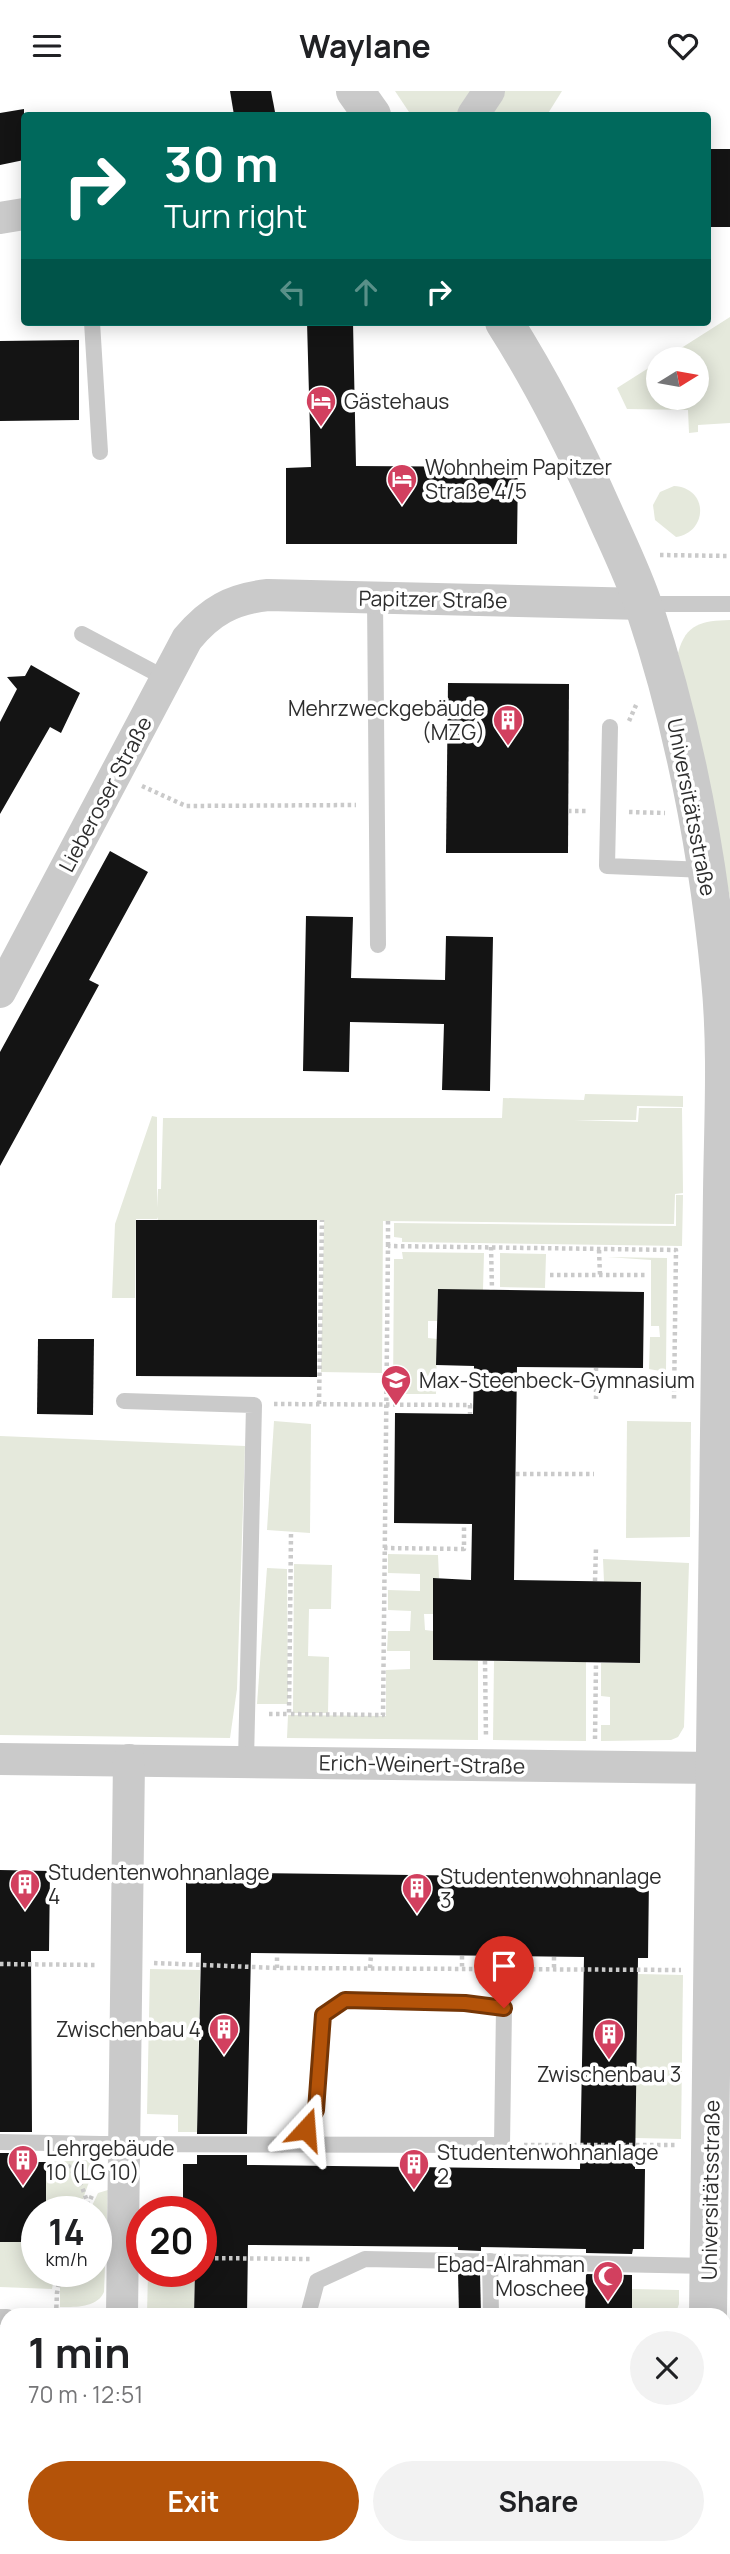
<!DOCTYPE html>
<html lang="en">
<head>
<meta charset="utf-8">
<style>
	:root { --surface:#fff; --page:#f2f2f2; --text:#202124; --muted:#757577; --accent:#b45309 }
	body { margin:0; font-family:Manrope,sans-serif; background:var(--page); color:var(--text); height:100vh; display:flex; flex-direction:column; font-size:26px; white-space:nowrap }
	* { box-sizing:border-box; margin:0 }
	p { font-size:23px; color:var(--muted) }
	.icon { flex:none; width:38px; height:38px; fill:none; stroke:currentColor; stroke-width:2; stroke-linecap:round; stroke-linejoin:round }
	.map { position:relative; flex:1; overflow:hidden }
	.sheet { position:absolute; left:0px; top:2217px; width:732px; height:247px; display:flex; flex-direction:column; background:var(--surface); border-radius:21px 21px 0 0; box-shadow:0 4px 18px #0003 }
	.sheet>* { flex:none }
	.banner { position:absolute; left:21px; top:21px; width:690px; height:214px; border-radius:7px; box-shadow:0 4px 18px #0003; background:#00695c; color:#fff; overflow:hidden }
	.needle { width:46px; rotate:79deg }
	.fabs { position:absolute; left:646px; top:256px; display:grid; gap:14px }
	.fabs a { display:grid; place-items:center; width:63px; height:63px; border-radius:50%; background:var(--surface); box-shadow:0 4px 18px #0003; font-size:35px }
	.speed { position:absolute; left:21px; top:2105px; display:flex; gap:14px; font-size:35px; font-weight:700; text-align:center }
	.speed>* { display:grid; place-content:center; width:91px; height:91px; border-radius:50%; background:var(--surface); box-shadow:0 4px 18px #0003; line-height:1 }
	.speed small { font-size:18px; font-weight:400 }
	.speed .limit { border:10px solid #d22; background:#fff; color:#111 }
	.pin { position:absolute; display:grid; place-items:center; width:60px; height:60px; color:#fff; margin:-72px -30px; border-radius:50% 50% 50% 0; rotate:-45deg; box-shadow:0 0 7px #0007 }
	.pin .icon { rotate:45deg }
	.me { position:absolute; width:77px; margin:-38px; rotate:19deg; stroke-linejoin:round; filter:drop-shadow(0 0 5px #0008) }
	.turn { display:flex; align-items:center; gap:24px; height:147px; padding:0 28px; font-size:32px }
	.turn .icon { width:91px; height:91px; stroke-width:2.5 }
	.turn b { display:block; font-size:49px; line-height:60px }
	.lanes { display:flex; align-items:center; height:66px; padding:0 28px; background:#0003; justify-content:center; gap:35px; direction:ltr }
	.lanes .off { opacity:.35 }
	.round { display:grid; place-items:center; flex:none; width:74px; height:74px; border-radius:37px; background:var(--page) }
	.summary { display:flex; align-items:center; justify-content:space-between; height:119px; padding:0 28px }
	h1 { font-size:42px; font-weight:700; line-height:52px }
	.action { display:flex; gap:14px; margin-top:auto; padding:14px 28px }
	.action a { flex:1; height:80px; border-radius:42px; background:var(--accent); color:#fff; font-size:28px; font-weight:700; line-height:80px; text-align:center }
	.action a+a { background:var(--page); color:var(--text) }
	header { display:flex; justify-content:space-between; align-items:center; height:91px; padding:0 28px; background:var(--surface); font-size:32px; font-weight:700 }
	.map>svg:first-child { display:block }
	.green { fill:#e5e9dc }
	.building { fill:#141414 }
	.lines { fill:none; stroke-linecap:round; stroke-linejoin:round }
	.path { stroke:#cacaca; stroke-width:4.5; stroke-dasharray:3.5 3.5; stroke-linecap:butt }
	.service { stroke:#cacaca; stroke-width:16 }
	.minor { stroke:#cacaca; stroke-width:32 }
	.tertiary { stroke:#cacaca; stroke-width:38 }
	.route-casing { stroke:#753606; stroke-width:18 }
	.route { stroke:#b45309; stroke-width:12 }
	.labels { text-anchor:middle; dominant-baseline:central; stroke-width:7; stroke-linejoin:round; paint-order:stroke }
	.poi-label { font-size:21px; fill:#2d2d2d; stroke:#fff; text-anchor:start }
	.street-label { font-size:21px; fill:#2d2d2d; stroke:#fff }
</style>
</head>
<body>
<header><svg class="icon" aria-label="menu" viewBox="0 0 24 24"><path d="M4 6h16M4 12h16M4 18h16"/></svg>Waylane<svg class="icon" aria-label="heart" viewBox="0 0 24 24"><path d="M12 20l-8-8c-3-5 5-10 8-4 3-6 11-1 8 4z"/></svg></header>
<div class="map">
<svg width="730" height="2463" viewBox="0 0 730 2463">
	<rect width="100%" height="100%" fill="#fff"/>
	<!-- green -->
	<g class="green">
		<polygon points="395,0 562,0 547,24 411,24"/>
		<polygon points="730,226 730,332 698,334 698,341 689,342 688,319 627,318 617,297 658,271 658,306 696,306 696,268 664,268"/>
		<path d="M674,395C709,397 708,441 676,446L655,429L653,414L660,401Z"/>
		<path d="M730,529V807L678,562C686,532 702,530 730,529Z"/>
		<polygon points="585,1003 683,1005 683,1016 637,1015 636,1029 574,1029 638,1031 639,1017 682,1017 683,1102 675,1103 674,1133 383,1130 382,1282 321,1281 324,1129 158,1129 157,1126 157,1128 136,1128 135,1207 112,1207 115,1133 152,1025 157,1026 157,1117 158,1098 161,1098 163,1027 502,1027 503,1007 584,1009"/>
		<polygon points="676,1104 683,1104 682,1155 402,1151 402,1147 394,1146 394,1132 676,1135"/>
		<polygon points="402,1161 484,1162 483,1199 438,1199 437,1230 428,1230 428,1247 437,1248 436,1303 393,1303 394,1168 403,1168"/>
		<polygon points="500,1162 546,1163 545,1197 500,1196"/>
		<polygon points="607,1166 667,1167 666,1281 649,1278 650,1246 660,1246 659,1235 651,1235 651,1169"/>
		<polygon points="274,1330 311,1333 310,1442 267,1439"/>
		<polygon points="627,1330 691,1331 690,1446 626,1447"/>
		<polygon points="0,1345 245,1355 237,1598 230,1647 0,1644"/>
		<polygon points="388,1463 438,1464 439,1487 433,1487 433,1523 424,1523 425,1539 433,1540 433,1569 478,1570 478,1649 287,1647 288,1624 386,1625 386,1579 410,1578 410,1560 387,1560 388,1540 410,1540 411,1520 388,1519 388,1499 420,1500 420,1483 388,1482"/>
		<polygon points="603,1468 689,1472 684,1636 678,1646 671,1649 601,1650 601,1634 610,1634 610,1606 601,1605 601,1572 640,1572 641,1492 604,1491"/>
		<polygon points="294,1473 332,1474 331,1518 309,1518 308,1565 329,1566 328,1622 293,1622"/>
		<polygon points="267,1477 287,1478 288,1613 257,1613"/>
		<polygon points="494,1570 586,1571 586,1650 493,1649"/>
		<polygon points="150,1878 200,1879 197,2041 178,2041 178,2024 147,2023"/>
		<polygon points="638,1883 683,1884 681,2048 635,2047"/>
		<polygon points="91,2069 92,2083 78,2121 46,2121 46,2071"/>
		<path d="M108,2099L104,2201C97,2217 75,2216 60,2216V2195L66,2181L96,2180V2121H89L98,2102Z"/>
		<polygon points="0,2151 37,2151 37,2180 55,2181 52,2198 0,2196"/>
		<polygon points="148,2181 195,2181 194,2224 147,2224"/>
		<polygon points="632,2198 679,2199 679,2213 675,2224 632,2224"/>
		<polygon points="144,2457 661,2457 662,2463 144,2463"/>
	</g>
	<!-- building -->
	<g class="building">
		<polygon points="230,0 271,0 275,21 234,24"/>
		<polygon points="24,18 24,69 0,74 0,22"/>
		<rect x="707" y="58" width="23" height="78"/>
		<polygon points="307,231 353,231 356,375 518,376 517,453 286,453 286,377 311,376"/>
		<polygon points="79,249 79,329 0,330 0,250"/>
		<polygon points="31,574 80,602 61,642 50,636 0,723 0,631 17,598 7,586 25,585"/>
		<polygon points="448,592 569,593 568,762 446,762"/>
		<polygon points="110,760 148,781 89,889 99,894 0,1075 0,961"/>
		<polygon points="306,825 353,826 351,887 445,889 446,845 493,846 490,1000 442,999 444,933 350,931 349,981 303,980"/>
		<polygon points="136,1129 317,1129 317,1286 136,1285"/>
		<polygon points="438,1198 644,1201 643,1277 517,1276 514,1489 641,1491 640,1572 433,1569 433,1487 471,1489 472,1433 394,1432 395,1322 473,1323 474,1275 436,1274"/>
		<polygon points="38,1248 94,1248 93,1324 37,1323"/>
		<polygon points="0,1779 50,1780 49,1860 31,1860 32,2041 0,2041"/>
		<polygon points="186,1781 649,1787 648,1867 638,1867 635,2078 645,2078 644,2158 633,2158 632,2163 586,2162 586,2158 481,2156 481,2160 458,2159 458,2156 248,2154 247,2224 194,2224 195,2180 201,2180 201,2121 183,2121 183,2073 197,2073 197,2064 247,2064 247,2074 580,2078 584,1866 251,1862 247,2043 197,2043 201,1862 186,1862"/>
		<polygon points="0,2062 33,2062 33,2071 46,2071 46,2121 37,2121 37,2151 0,2151"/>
		<polygon points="458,2180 480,2181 481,2224 459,2224"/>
		<polygon points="586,2183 632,2184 632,2224 585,2224"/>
	</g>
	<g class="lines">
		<!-- path -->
		<g class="path">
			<polyline points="660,464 730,465"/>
			<polyline points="629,630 637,612"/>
			<polyline points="142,695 186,715 356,714"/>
			<polyline points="568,720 588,720"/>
			<polyline points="629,721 665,722"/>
			<polyline points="388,1130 388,1155"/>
			<polyline points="491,1156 492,1199"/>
			<polyline points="599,1159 600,1184"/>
			<polyline points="550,1184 645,1184"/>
			<polyline points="596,1308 596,1277"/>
			<polyline points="274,1313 470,1314 470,1323"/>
			<polyline points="319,1313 322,1129"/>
			<polyline points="516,1383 594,1383"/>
			<polyline points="291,1443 289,1623 383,1624 388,1155 676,1159 674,1308"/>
			<polyline points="384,1457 464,1458 464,1433"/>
			<polyline points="595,1490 596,1457"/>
			<polyline points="485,1570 486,1647"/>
			<polyline points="269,1623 289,1623"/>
			<polyline points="595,1648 596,1572"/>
			<polyline points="462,1865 462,1878"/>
			<polyline points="554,1866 554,1878"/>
			<polyline points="154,1872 277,1877 681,1879"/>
			<polyline points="0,1873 98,1874"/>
			<polyline points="277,1877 277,1863"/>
			<polyline points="370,1877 371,1864"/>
			<polyline points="512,1896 518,1878"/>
			<polyline points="524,2054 677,2054"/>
			<polyline points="68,2074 82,2096 88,2113"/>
			<polyline points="85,2121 93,2102"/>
			<polyline points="201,2167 311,2168"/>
			<polyline points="56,2224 57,2202 61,2180"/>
			<polyline points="0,2292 7,2294"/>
		</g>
		<!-- service -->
		<g class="service">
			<polyline points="92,231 100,361"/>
			<polyline points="375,507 378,854"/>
			<polyline points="643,513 730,513"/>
			<polyline points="82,543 165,587"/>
			<polyline points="610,636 607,775 706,779"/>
			<polyline points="124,1310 254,1314 246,1670"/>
			<polyline points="0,2051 101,2053 502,2054 504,1917 465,1912 345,1909 323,1924 316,2019 306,2038 282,2054"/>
			<polyline points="490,2170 491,2224"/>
			<polyline points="308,2224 317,2190 365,2168 709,2175"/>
			<polyline points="0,2226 7,2226"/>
		</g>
		<!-- minor -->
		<g class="minor">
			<polyline points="473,24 489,0"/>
			<polyline points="0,127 24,123"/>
			<path d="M0,901L187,548C210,520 232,508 268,504L643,513"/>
			<polyline points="0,1668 715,1677"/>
			<polyline points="122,2224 129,1669"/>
			<polyline points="117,2463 117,2457"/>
		</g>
		<!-- tertiary -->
		<g class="tertiary">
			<polyline points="355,0 372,24"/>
			<path d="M504,231C544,294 577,360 607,428C620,457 634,486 644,516C684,636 708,762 720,888C727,958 723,1030 722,1100L708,2224"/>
			<polyline points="705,2463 705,2457"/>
		</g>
	</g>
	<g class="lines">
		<!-- route casing -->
		<g class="route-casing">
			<polyline id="route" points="306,2038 316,2019 323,1924 345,1909 465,1912 504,1917"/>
		</g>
		<!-- route -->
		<use href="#route" class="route"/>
	</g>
	<!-- icons -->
	<defs>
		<g id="hotel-pin" transform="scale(1.575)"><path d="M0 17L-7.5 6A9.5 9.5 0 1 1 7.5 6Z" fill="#d2405f" stroke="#fff"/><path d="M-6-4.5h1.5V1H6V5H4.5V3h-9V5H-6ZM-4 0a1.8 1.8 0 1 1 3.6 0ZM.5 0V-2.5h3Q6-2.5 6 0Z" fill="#fff"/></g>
		<g id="building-pin" transform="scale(1.575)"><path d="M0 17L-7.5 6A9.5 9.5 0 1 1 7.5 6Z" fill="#d2405f" stroke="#fff"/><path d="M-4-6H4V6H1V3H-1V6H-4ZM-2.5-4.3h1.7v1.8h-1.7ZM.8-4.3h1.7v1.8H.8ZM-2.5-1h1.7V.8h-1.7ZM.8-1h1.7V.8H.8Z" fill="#fff"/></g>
		<g id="school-pin" transform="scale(1.575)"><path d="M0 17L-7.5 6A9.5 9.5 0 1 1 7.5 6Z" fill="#d2405f" stroke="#fff"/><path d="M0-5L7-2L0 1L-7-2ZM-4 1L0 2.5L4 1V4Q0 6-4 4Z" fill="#fff"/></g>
		<g id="mosque-pin" transform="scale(1.575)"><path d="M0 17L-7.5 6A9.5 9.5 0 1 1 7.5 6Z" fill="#d2405f" stroke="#fff"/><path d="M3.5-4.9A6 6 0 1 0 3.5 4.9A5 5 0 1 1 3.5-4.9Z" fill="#fff"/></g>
	</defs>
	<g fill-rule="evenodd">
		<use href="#hotel-pin" x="321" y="310"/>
		<use href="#hotel-pin" x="402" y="388"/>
		<use href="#building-pin" x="508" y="629"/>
		<use href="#school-pin" x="396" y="1289"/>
		<use href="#building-pin" x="25" y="1793"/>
		<use href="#building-pin" x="417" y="1797"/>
		<use href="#building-pin" x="224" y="1938"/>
		<use href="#building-pin" x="609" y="1943"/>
		<use href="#building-pin" x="23" y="2069"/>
		<use href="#building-pin" x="414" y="2073"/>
		<use href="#mosque-pin" x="608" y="2185"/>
	</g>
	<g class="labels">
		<!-- poi labels -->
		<g class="poi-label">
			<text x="344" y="310">Gästehaus</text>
			<text x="425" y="376">Wohnheim Papitzer<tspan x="425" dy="24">Straße 4/5</tspan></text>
			<text x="485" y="617" text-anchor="end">Mehrzweckgebäude<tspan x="485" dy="24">(MZG)</tspan></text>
			<text x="419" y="1289">Max-Steenbeck-Gymnasium</text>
			<text x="48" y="1781">Studentenwohnanlage<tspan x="48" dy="24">4</tspan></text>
			<text x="440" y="1785">Studentenwohnanlage<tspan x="440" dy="24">3</tspan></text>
			<text x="201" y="1938" text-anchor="end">Zwischenbau 4</text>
			<text x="609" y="1983" text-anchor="middle">Zwischenbau 3</text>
			<text x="46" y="2057">Lehrgebäude<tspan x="46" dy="24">10 (LG 10)</tspan></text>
			<text x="437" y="2061">Studentenwohnanlage<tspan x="437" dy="24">2</tspan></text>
			<text x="585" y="2173" text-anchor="end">Ebad-Alrahman<tspan x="585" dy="24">Moschee</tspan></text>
		</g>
		<!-- street labels -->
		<g class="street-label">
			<text transform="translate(433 508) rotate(1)">Papitzer Straße</text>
			<text transform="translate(105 703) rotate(-62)">Lieberoser Straße</text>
			<text transform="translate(692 716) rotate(79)">Universitätsstraße</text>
			<text transform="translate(422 1673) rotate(1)">Erich-Weinert-Straße</text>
			<text transform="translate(710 2099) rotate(-89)">Universitätsstraße</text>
		</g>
	</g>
</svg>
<div class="fabs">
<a><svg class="needle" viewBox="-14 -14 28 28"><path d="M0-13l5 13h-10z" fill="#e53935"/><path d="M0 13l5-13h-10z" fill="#757577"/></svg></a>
</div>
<div class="speed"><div>14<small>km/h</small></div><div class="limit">20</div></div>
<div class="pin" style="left:504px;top:1917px;background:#d93025"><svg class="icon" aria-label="arrive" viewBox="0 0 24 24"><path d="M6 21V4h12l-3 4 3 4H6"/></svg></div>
<svg class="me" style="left:306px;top:2038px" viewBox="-20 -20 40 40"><path d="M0-17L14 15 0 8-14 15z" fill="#b45309" stroke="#fff" stroke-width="4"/></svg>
<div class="banner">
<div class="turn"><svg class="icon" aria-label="right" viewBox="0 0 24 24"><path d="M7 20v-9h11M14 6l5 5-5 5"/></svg><div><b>30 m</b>Turn right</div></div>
<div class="lanes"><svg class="icon off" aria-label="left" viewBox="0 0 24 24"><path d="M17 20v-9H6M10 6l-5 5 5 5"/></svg><svg class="icon off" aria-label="ahead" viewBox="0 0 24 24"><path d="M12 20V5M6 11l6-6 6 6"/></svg><svg class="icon" aria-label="right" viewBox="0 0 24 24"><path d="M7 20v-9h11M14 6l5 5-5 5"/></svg></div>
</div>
<section class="sheet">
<div class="summary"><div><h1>1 min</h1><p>70 m · 12:51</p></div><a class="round"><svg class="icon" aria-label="close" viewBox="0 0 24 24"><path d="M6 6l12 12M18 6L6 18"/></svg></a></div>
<div class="action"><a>Exit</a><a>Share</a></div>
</section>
</div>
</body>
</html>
